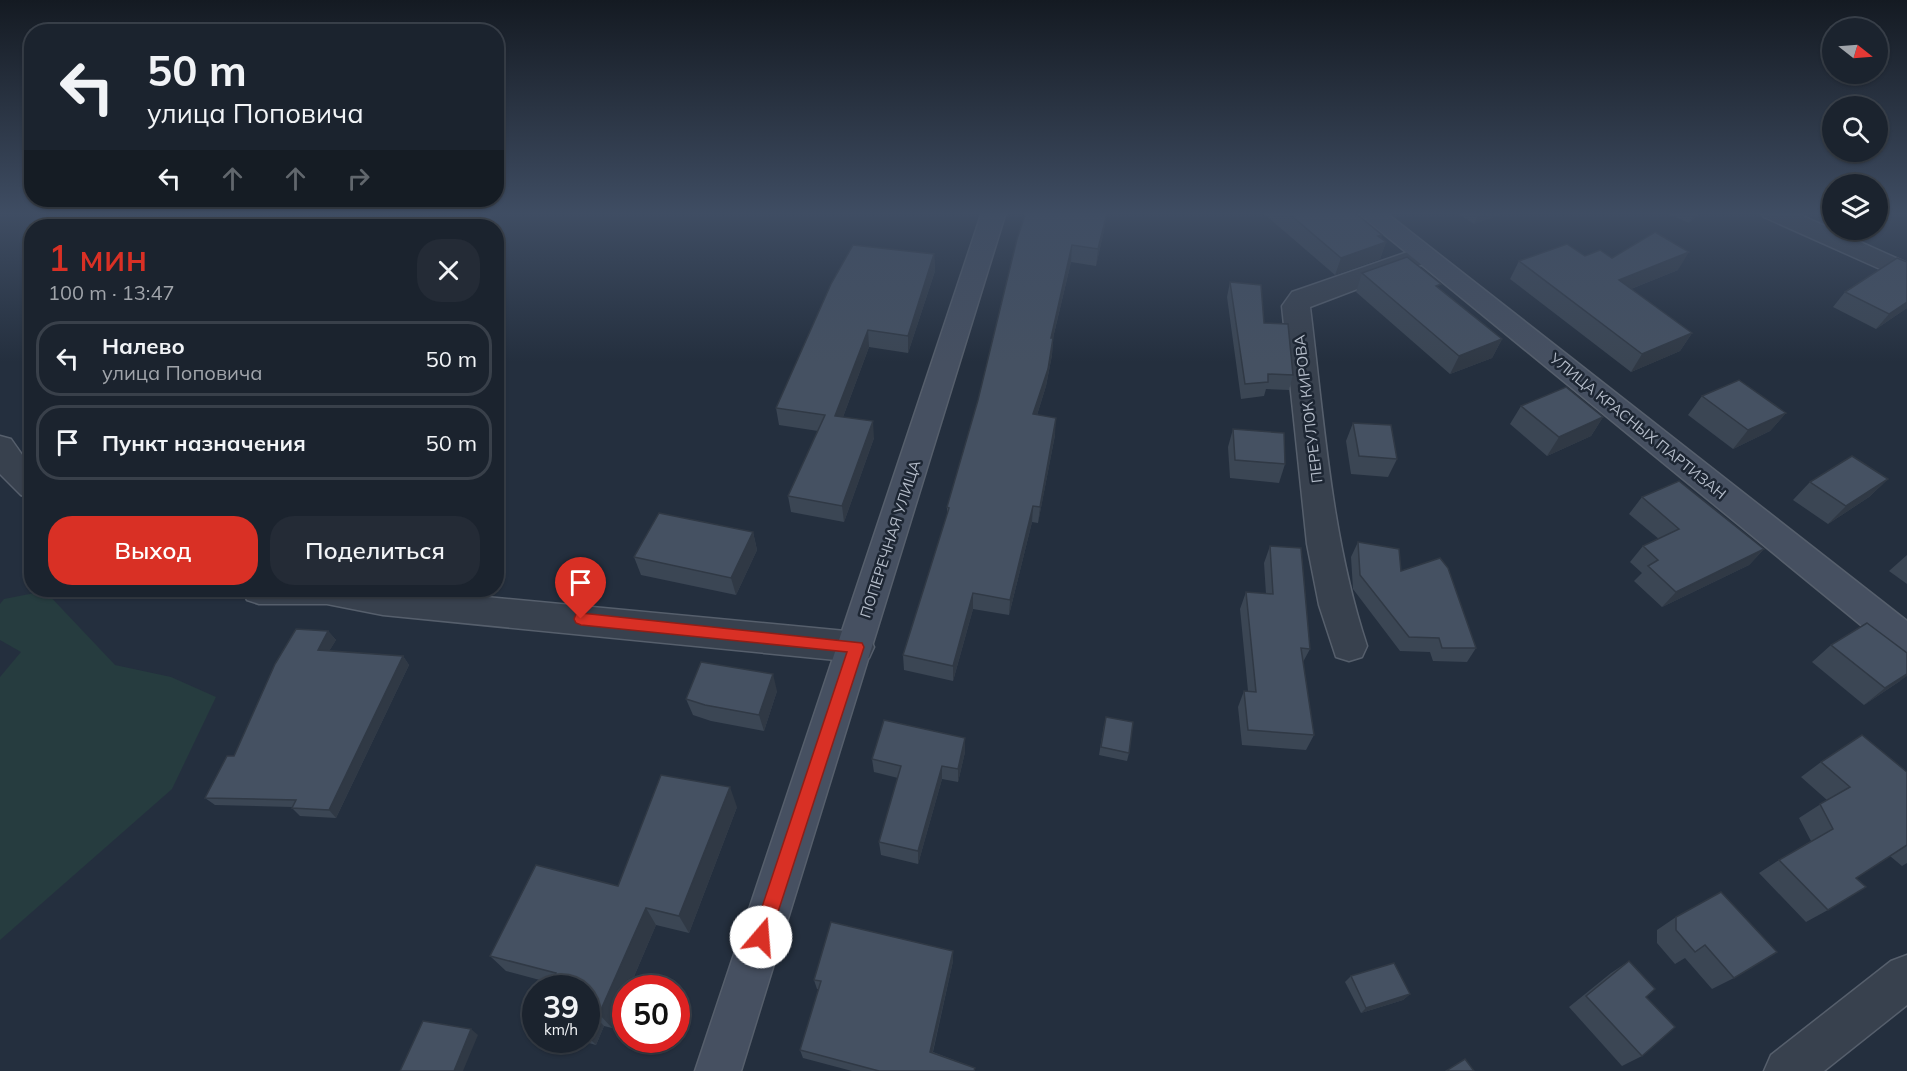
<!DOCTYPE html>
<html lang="ru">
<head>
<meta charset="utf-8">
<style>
	:root { --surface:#1b232e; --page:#242b36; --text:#f1f3f6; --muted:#a0a4aa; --line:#39404a; --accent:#d93025 }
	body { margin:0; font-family:Mulish,sans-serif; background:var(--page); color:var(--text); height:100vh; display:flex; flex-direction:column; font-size:22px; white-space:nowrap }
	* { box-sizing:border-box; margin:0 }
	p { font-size:20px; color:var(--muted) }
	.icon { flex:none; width:33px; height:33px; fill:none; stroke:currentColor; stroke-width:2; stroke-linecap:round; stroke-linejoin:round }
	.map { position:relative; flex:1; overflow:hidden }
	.panel { position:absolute; left:24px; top:219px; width:480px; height:378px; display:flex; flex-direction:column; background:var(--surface); border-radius:24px; box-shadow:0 2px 4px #0004,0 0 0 2px var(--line) }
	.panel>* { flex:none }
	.top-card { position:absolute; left:24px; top:24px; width:480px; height:183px; border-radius:24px; box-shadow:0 2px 4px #0004,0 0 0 2px var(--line); background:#1b232e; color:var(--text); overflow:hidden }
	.needle { width:39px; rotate:107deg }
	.fabs { position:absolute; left:1822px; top:18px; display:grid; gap:12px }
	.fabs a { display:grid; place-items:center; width:66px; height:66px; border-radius:50%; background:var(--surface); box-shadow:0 2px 4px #0004,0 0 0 2px var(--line); font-size:30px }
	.speed { position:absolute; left:522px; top:975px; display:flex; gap:12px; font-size:30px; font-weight:700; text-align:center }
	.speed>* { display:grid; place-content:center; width:78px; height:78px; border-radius:50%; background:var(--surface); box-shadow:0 2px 4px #0004,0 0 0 2px var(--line); line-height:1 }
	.speed small { font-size:15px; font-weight:400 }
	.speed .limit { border:9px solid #d22; background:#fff; color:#111 }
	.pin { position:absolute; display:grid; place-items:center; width:51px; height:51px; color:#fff; margin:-62px -26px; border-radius:50% 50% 50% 0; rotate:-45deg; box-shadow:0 0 6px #0007 }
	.pin .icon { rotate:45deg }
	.me { position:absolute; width:66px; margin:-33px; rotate:18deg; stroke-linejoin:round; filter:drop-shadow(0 0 4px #0008) }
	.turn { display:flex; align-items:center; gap:21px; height:126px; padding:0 24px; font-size:27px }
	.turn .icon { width:78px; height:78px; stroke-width:2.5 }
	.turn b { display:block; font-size:42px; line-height:51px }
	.lanes { display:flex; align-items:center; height:57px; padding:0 24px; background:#0003; justify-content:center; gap:30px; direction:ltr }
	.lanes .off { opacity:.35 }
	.round { display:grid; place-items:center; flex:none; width:63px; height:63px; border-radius:24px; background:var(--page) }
	.summary { display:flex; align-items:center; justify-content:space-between; height:102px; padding:0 24px }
	h1 { font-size:36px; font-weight:600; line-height:45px; color:var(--accent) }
	.primary-button { display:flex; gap:12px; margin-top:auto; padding:12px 24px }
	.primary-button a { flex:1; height:69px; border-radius:24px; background:var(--accent); color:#fff; font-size:24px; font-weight:600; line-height:69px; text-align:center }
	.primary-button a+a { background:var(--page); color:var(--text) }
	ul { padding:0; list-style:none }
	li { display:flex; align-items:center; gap:18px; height:75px; margin:0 12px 9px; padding:0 12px; border:3px solid var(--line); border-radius:24px }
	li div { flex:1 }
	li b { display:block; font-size:22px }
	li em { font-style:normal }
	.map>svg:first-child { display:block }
	.green { fill:#263c3f }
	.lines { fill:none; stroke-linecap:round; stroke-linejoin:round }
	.stream { fill:#394c67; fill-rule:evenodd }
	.street-casing { stroke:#565f6c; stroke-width:3 }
	.secondary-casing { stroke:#565f6c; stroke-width:3 }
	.street { fill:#38414e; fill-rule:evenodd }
	.secondary { fill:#465061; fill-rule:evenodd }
	.wall { fill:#3b4654 }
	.shaded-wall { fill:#303945 }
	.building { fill:#455162; stroke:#303945; stroke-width:1.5 }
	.route { fill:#d93025; stroke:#8d1f18; stroke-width:1.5 }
	.labels { text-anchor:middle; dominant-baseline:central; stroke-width:5; stroke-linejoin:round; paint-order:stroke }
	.street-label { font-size:15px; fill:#b4bcc9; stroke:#1d2633 }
</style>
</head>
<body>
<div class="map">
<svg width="1907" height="1071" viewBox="0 0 1907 1071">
	<rect width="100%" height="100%" fill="#242f3e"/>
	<!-- green -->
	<polygon class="green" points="45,591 115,665 171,677 216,697 172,789 0,940 0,677 21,652 0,640 0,604 4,599"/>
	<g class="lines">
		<!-- stream -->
		<polygon class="stream" points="490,212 500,212 475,226 466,226"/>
		<!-- street casing -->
		<g class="street-casing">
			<g id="street">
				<polygon points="1761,212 1794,212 1907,263 1907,281 1764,217"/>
				<path d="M1422,247L1431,249L1435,255L1431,261L1310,307C1324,420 1331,537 1367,646L1362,657L1349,661L1336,657L1319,605L1307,544L1282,306L1292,292Z"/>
				<polygon points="0,436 11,439 32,469 32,499 21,495 0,474"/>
				<polygon points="242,590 413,590 856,632 869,636 874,647 869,658 856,662 383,615 327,604 259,604 247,600"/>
				<polygon points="1907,955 1907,1005 1824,1071 1764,1071 1771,1055 1891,961"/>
			</g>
		</g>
		<!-- secondary casing -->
		<g class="secondary-casing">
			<g id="secondary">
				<polygon points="982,212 1006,212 741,1071 695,1071"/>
				<polygon points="1357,212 1385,212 1907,621 1907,656 1894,652"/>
			</g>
		</g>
		<!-- street -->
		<use href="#street" class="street"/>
		<!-- secondary -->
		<use href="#secondary" class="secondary"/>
	</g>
	<!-- wall -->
	<g class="wall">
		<polygon points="1026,212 1107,213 1104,230 1096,266 1071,262 1053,338 1052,355 1046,386 1037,415 1055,435 1038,523 1032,522 1009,615 973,609 953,681 904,670 903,655 947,516 947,507 978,400"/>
		<polygon points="1262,212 1354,212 1386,242 1380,259 1335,275"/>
		<polygon points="1456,212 1507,212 1474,224"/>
		<polygon points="1664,212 1702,212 1689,223"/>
		<polygon points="934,254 935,271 908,353 869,347 843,417 874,438 844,522 791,512 788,496 818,431 779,425 776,408"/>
		<polygon points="1585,256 1612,258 1678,270 1631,289 1692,333 1680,351 1631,372 1510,279 1519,261"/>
		<polygon points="1362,273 1439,288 1502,339 1492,358 1450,374 1356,292"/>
		<polygon points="1230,282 1264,323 1293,375 1289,390 1266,389 1264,396 1241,399 1227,297"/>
		<polygon points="1845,292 1907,308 1876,329 1833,307"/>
		<polygon points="1702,396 1786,413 1770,431 1733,449 1688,415"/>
		<polygon points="1521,406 1603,417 1591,436 1547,456 1510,424"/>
		<polygon points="1353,423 1397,459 1388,477 1351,474 1346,441"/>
		<polygon points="1233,429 1285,464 1279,483 1230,478 1228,447"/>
		<polygon points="1888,479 1869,497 1828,524 1793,500 1810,482"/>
		<polygon points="1642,497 1764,549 1749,565 1662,607 1634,581 1642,573 1630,562 1643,546 1659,539 1629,514"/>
		<polygon points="753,532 757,550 736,595 641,575 634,557"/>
		<polygon points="1358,542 1401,571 1476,648 1467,662 1433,661 1430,652 1400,651 1353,589 1351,557"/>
		<polygon points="1270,546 1310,649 1303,662 1314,735 1306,750 1242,745 1238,707 1244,691 1248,691 1240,609 1246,592 1266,594 1264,563"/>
		<polygon points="1907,555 1907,584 1889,571"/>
		<polygon points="328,631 336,640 329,651 403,656 409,665 336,818 300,816 292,808 292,807 215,805 205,798 234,756"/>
		<polygon points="1831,645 1900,681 1864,705 1812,662"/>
		<polygon points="777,691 764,731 711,721 693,715 686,699"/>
		<polygon points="1104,725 1129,753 1127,761 1099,755"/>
		<polygon points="965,738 965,752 958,782 942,779 918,864 881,855 879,842 898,778 874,772 872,759"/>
		<polygon points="1821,762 1907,772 1907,863 1902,866 1890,856 1856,878 1828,910 1806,922 1759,873 1779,860 1811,841 1799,818 1827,800 1801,777"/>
		<polygon points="737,807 689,933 656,925 612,1028 604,1026 596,1045 578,1040 586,1040 586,988 551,983 506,971 490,956 618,886"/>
		<polygon points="1721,892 1734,978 1712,989 1685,958 1675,964 1657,943 1657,930 1676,917"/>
		<polygon points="953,961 933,1052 975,1068 975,1071 852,1071 803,1058 800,1050 819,989 817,989 814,980"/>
		<polygon points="1629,961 1646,997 1642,1056 1622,1066 1569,1007 1611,973"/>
		<polygon points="1351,976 1410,994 1403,1000 1361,1013 1345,982"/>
	</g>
	<!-- shaded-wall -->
	<g class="shaded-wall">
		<polygon points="1479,212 1507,212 1474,224"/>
		<polygon points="1696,212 1702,212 1689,223"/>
		<polygon points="1107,213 1104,230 1096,266 1098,249"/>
		<polygon points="1382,235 1379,245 1386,242 1380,259 1335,275 1341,258 1378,236"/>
		<polygon points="1072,245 1071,262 1049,355 1051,338"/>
		<polygon points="1689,252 1678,270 1608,298 1619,280"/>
		<polygon points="934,254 935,271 908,353 908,336"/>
		<polygon points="1907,302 1907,308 1876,329 1889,314"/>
		<polygon points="868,330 869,347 837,433 835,416"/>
		<polygon points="1692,333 1680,351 1631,372 1642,354"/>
		<polygon points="1053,338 1052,355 1046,386 1032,431 1033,414"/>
		<polygon points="1502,339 1492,358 1450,374 1459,356"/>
		<polygon points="1786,413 1770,431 1733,449 1748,430"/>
		<polygon points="1603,417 1591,436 1547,456 1559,437"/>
		<polygon points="1056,418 1055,435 1038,523 1040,507"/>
		<polygon points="873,421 874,438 844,522 842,506"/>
		<polygon points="1888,479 1869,497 1828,524 1846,506"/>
		<polygon points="1033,506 1032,522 1009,615 1010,600"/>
		<polygon points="753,532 757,550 736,595 731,578"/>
		<polygon points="1764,549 1749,565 1662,607 1676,592"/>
		<polygon points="973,593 973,609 953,681 953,666"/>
		<polygon points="328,631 336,640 325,658 318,650"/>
		<polygon points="403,656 409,665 336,818 329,810"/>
		<polygon points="773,674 777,691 764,731 759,715"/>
		<polygon points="1907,674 1907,676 1900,681 1864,705 1885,688"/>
		<polygon points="965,738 965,752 958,782 958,769"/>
		<polygon points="942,766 942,779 918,864 918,851"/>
		<polygon points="730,787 737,807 689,933 679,916"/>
		<polygon points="646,908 656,925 629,988 626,988 626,997 612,1028 599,1014"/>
		<polygon points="953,951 953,961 931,1059 930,1052"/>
		<polygon points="1410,994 1403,1000 1361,1013 1366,1008"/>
		<polygon points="591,1012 604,1026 596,1045 586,1035 586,1022"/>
		<polygon points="471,1029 478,1035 463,1071 454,1071"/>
	</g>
	<!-- building -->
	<g class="building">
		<polygon points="1026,212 1100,212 1107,213 1098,249 1072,245 1051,338 1053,338 1048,369 1033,414 1056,418 1040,507 1033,506 1010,600 973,593 953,666 903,655 949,508 947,507 978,400 1017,239"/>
		<polygon points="1287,212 1354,212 1382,235 1378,236 1386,242 1341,258"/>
		<polygon points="1655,232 1689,252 1619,280 1692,333 1642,354 1519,261 1567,244 1585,256 1600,250 1612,258"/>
		<polygon points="853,245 934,254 908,336 868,330 835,416 873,421 842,506 788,496 825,415 776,408 831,284"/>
		<polygon points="1407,257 1441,284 1436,286 1502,339 1459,356 1362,273"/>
		<polygon points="1897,258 1907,262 1907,302 1889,314 1845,292"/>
		<polygon points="1230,282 1261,285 1264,323 1288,324 1293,375 1268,374 1268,382 1245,384"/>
		<polygon points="1739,380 1786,413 1748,430 1702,396"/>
		<polygon points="1566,387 1603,417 1559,437 1521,406"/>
		<polygon points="1353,423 1391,425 1397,459 1359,456"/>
		<polygon points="1233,429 1284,433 1285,464 1235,460"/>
		<polygon points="1852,456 1888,479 1846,506 1810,482"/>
		<polygon points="1679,481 1764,549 1676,592 1648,566 1658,560 1643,546 1679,529 1642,497"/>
		<polygon points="659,513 753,532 731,578 634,557"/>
		<polygon points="1358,542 1399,549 1401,571 1440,558 1448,568 1476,648 1442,648 1439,638 1409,637 1360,575"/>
		<polygon points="1270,546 1301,548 1310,649 1301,648 1314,735 1248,730 1244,691 1256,692 1246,592 1273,594"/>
		<polygon points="1867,623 1907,653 1907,674 1885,688 1831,645"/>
		<polygon points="296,629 328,631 318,650 403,656 329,810 292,808 296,800 205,798 227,756 234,756 275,664"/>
		<polygon points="701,662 773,674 759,715 705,705 686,699"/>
		<polygon points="1106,717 1133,722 1129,753 1101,747"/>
		<polygon points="884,720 965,738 958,769 942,766 918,851 879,842 901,766 872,759"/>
		<polygon points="1862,735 1907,772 1907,845 1856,878 1866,887 1828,910 1779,860 1833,829 1820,804 1850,787 1821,762"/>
		<polygon points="661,775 730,787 679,916 646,908 599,1014 591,1012 586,1022 586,988 549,988 556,973 490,956 536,865 618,886"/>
		<polygon points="1721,892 1777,952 1734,978 1705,945 1695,952 1676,930 1676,917"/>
		<polygon points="831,922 953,951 930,1052 975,1068 974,1071 879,1071 800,1050 821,981 814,980"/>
		<polygon points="1629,961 1655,989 1646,997 1675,1027 1642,1056 1586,996"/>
		<polygon points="1394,963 1410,994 1366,1008 1351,976"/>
		<polygon points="423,1021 471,1029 454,1071 400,1071"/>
		<polygon points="1465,1059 1474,1071 1446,1071"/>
	</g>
	<!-- sky -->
	<linearGradient id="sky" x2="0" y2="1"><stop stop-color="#141a22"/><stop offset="0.59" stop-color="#3f4d63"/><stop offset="1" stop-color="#3f4d63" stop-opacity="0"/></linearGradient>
	<rect width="1907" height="362" fill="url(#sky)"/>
	<!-- route -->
	<polygon class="route" points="581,613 862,643 864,647 768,943 761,946 755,943 752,937 847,652 581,625 576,623 574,619 576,614"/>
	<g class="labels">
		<!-- street labels -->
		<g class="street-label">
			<text transform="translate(1308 409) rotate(-97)">ПЕРЕУЛОК КИРОВА</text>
			<text transform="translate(1638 426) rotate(39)">УЛИЦА КРАСНЫХ ПАРТИЗАН</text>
			<text transform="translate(890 539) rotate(-72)">ПОПЕРЕЧНАЯ УЛИЦА</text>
		</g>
	</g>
</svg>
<div class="fabs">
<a><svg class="needle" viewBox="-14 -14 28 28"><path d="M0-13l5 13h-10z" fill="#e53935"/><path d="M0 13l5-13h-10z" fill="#a0a4aa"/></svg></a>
<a><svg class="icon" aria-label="search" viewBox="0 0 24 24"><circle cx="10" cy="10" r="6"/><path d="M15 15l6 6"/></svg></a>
<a><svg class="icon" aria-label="layers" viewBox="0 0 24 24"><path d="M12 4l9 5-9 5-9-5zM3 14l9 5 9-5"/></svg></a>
</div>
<div class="speed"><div>39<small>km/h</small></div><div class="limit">50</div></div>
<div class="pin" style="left:581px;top:619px;background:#d93025"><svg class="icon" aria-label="arrive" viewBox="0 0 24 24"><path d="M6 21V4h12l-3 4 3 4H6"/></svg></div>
<svg class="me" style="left:761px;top:937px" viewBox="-20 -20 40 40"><circle r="19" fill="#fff"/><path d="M0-13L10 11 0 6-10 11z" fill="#d93025"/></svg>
<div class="top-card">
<div class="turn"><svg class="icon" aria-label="left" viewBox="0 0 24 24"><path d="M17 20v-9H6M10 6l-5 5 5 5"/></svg><div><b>50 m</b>улица Поповича</div></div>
<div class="lanes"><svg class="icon" aria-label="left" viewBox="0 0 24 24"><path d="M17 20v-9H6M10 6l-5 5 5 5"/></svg><svg class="icon off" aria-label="ahead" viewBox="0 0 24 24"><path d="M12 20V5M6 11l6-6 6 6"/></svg><svg class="icon off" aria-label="ahead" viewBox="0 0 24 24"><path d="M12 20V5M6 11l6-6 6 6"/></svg><svg class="icon off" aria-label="right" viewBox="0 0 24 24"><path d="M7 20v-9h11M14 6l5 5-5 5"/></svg></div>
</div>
<section class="panel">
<div class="summary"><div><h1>1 мин</h1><p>100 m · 13:47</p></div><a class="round"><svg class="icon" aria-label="close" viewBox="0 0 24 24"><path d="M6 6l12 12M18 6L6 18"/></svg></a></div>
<ul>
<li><svg class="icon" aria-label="left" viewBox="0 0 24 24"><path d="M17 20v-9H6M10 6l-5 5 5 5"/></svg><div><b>Налево</b><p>улица Поповича</p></div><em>50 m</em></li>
<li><svg class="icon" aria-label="arrive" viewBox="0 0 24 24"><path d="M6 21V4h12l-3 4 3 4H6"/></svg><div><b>Пункт назначения</b></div><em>50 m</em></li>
</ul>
<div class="primary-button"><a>Выход</a><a>Поделиться</a></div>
</section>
</div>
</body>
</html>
